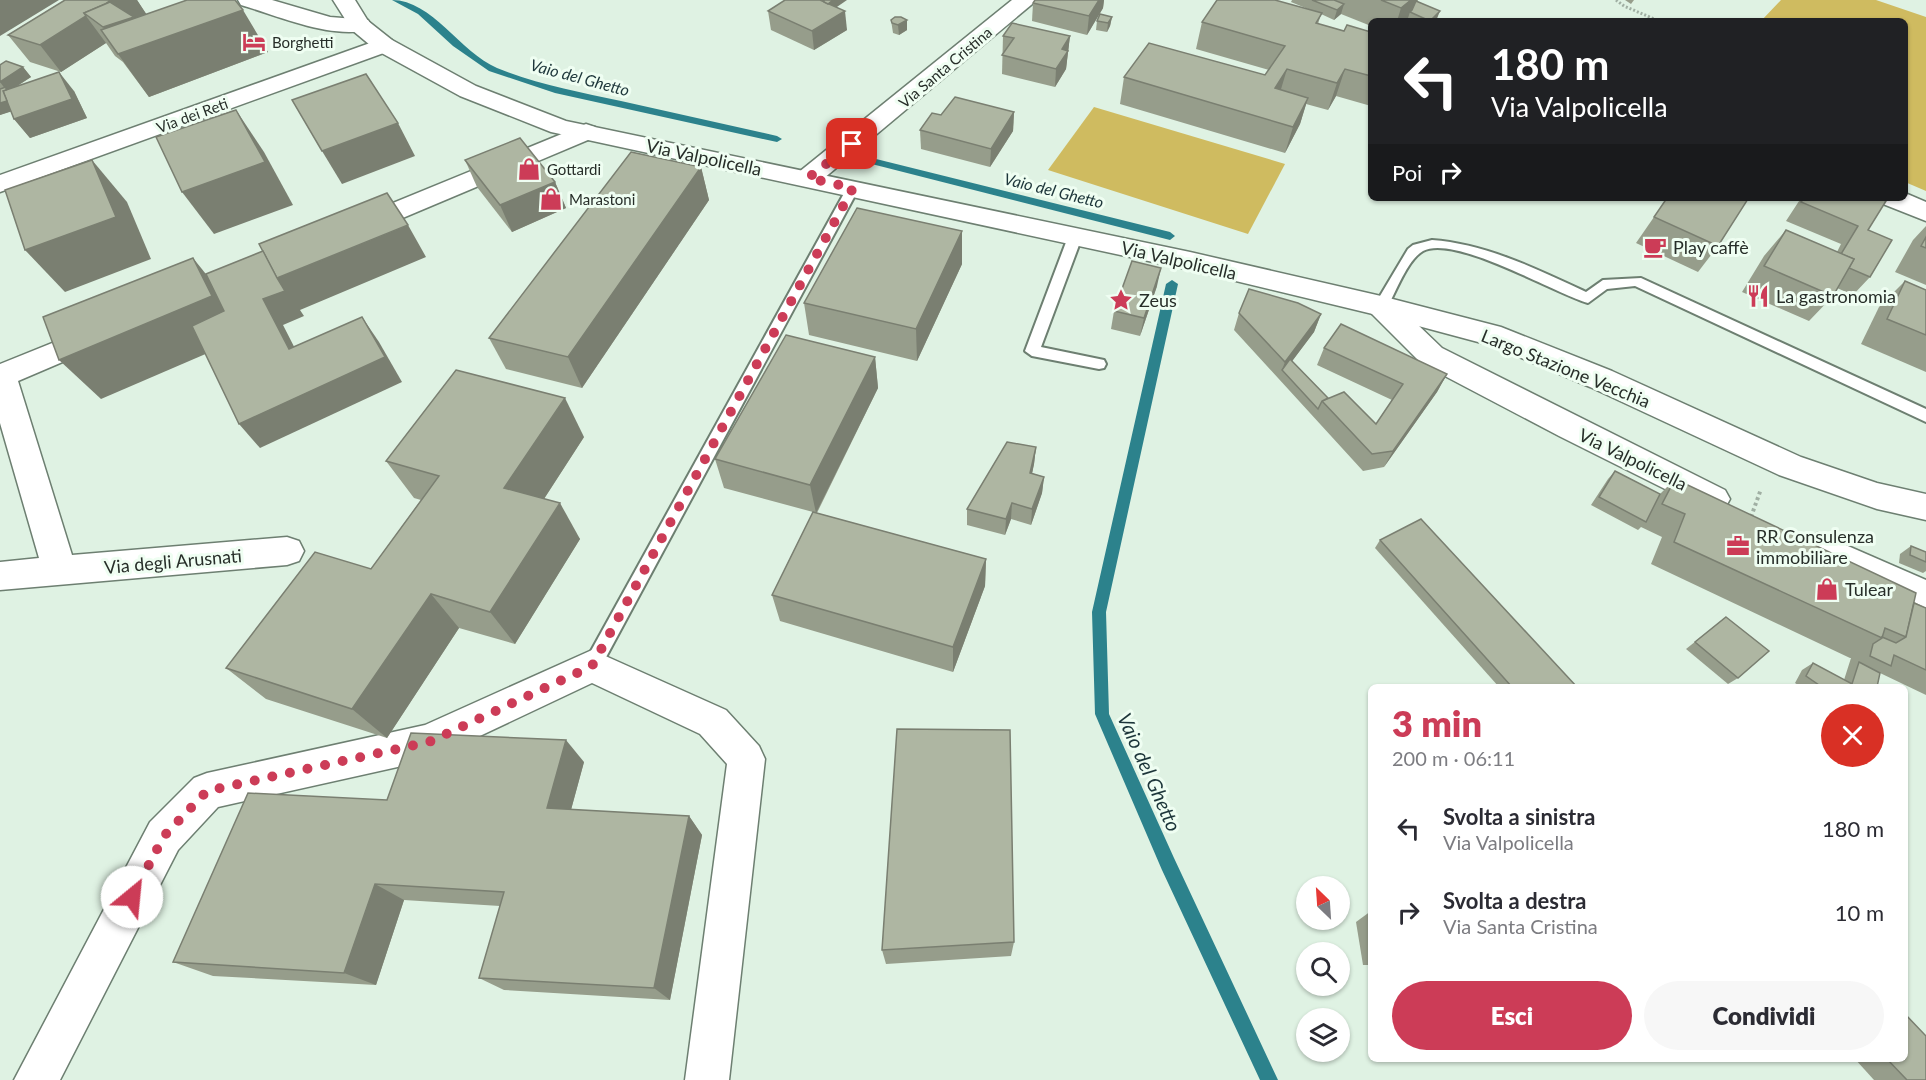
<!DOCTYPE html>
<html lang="it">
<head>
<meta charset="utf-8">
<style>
	:root { --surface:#fff; --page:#f7f7f7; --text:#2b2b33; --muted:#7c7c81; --accent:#cc3c57 }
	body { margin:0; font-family:Lato,sans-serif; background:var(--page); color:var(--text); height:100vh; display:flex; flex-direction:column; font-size:22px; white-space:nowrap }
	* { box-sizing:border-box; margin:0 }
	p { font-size:20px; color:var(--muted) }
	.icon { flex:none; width:33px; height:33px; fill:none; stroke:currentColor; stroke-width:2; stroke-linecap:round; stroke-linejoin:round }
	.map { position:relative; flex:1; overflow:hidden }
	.side { position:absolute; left:1368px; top:684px; width:540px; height:378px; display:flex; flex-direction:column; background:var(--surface); border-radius:9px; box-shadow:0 2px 4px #0004 }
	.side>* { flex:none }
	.guide { position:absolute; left:1368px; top:18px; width:540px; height:183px; border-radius:9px; box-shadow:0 2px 4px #0004; background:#202124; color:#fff; overflow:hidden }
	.needle { width:39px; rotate:335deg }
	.fabs { position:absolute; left:1296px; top:876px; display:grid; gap:12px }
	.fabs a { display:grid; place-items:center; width:54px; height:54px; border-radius:50%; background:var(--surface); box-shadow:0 2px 4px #0004; font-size:30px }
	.pin { position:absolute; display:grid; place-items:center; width:51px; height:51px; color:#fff; margin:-26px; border-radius:12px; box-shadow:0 3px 9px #0006 }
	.me { position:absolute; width:66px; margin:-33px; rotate:28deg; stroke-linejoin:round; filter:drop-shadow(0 0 4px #0008) }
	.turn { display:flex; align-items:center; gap:21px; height:126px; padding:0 24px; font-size:27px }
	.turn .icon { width:78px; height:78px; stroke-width:2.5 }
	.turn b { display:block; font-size:42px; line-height:51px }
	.then { display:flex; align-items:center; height:57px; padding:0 24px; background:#0003; gap:12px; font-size:22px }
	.round { display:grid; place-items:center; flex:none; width:63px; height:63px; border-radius:32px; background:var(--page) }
	.overview { display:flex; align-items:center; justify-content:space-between; height:102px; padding:0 24px }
	h1 { font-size:36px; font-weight:800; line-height:45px; color:var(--accent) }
	.button { display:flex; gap:12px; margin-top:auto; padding:12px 24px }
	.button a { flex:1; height:69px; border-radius:36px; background:var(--accent); color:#fff; font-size:24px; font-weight:800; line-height:69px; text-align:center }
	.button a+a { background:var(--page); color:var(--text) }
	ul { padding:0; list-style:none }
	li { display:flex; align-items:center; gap:18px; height:84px; padding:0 24px }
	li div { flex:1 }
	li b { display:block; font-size:22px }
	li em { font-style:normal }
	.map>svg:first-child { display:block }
	.green { fill:#cfbb60 }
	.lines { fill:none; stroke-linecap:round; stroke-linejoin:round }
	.stream { fill:#2c828c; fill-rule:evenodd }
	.service-casing { stroke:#6d7f71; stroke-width:4 }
	.minor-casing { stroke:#6d7f71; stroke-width:3 }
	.tertiary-casing { stroke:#6d7f71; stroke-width:3 }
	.secondary-casing { stroke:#6d7f71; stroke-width:3 }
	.path-far1 { stroke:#a0afa3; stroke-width:3; stroke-dasharray:2 2; stroke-linecap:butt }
	.path { stroke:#a0afa3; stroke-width:4; stroke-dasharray:3 3; stroke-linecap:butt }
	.service { fill:#fff; fill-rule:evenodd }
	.minor { fill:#fff; fill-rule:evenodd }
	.tertiary { fill:#fff; fill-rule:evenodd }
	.secondary { fill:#fff; fill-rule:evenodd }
	.wall { fill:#969d8b }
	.shaded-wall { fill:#7a7f71 }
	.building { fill:#aeb6a2; stroke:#7a7f71; stroke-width:1.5 }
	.route { stroke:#cc3c57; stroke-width:10; stroke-dasharray:0 18 }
	.labels { text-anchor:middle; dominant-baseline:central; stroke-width:6; stroke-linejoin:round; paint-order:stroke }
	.far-poi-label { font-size:15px; fill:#272e29; stroke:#effef2; text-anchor:start }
	.far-street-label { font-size:15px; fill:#272e29; stroke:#effef2 }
	.far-water-label { font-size:16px; font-style:italic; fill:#1d363a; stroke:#effef2 }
	.street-label { font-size:18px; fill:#272e29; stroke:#effef2 }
	.poi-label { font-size:18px; fill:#272e29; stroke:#effef2; text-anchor:start }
	.water-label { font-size:20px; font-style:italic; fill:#1d363a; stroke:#effef2 }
</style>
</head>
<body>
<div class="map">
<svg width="1926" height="1080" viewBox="0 0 1926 1080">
	<rect width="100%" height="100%" fill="#dff2e3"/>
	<!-- green -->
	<g class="green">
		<polygon points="1781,0 1876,0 1926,17 1926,191 1905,182 1905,21 1761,21"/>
		<polygon points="1094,107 1285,164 1248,234 1048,170"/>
	</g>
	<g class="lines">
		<!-- stream -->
		<g class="stream">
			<path d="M392,0C432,0 460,52 497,68C536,84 579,92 621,101C673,113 725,124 777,136L782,139L777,142L555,93L489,71L453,46L418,14Z"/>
			<polygon points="860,155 1170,232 1175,236 1170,240 856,160 855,158"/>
			<polygon points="1172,280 1178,284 1106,612 1109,714 1174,858 1278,1080 1260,1080 1162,870 1095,714 1092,612 1166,284"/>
		</g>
		<!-- service casing -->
		<g class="service-casing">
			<g id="service">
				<polygon points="853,184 859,188 598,672 592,674 586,672 583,666 586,660 847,188"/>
				<polygon points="1075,232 1082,237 1041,347 1104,360 1106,364 1104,368 1099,369 1032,356 1025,351 1068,237"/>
				<path d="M1432,240C1486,244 1537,269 1586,292L1603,280L1641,278L1926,409V422L1635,286L1607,289L1588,303C1554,293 1454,234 1423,251C1407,260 1395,294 1386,310H1376L1374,306L1408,249L1413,245Z"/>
			</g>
		</g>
		<!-- minor casing -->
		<g class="minor-casing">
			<g id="minor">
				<polygon points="1012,0 1037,0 817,184 808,186 799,184 795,178 799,172"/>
				<polygon points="384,38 392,40 395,45 392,50 0,192 0,175"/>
				<polygon points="586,124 595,127 598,132 595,137 367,233 358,236 349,233 345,227 349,221"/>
				<polygon points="1905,193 1926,202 1926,221 1883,204 1879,198 1905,198"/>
				<polygon points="1381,296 1391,299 1442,348 1725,490 1730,499 1725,508 1714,512 1703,508 1559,436 1422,364 1371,313 1367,306 1371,299"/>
				<polygon points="97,325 107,329 111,336 107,343 18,381 72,555 287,537 299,541 304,551 299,561 287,565 0,590 0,562 39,558 0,423 0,364"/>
				<polygon points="1818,533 1926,580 1926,611 1806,557 1801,547 1806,537"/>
				<polygon points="592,650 726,710 759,746 765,759 729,1080 685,1080 727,764 700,734 592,683 429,760 218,807 178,850 60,1080 14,1080 150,822 194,778 207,773 425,725"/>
			</g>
		</g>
		<!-- tertiary casing -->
		<g class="tertiary-casing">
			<path id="tertiary" d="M238,0H272L330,17L368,20L371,25L368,30C330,39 278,16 241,5Z"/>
		</g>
		<!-- secondary casing -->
		<g class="secondary-casing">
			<polygon id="secondary" points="333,0 355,0 368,21 392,40 476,86 566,121 1190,252 1381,296 1501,327 1612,371 1801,457 1877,483 1926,494 1926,520 1877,509 1779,475 1590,387 1493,346 1381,316 1190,270 551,132 460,96 376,50 352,30"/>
		</g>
		<!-- path-far1 -->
		<polyline class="path-far1" points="1616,0 1624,6 1659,21"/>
		<!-- path -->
		<polyline class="path" points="1751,517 1761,489"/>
		<!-- service -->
		<use href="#service" class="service"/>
		<!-- minor -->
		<use href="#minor" class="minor"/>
		<!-- tertiary -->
		<use href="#tertiary" class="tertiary"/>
		<!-- secondary -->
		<use href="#secondary" class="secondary"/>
	</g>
	<!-- wall -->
	<g class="wall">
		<polygon points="65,0 137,0 146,14 268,52 149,97 123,62 115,56 106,43 61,72 30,62 8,35"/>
		<polygon points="1035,0 1104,0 1103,8 1087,35 1032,21 1033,3"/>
		<polygon points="1292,0 1418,0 1416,2 1436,21 1371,21 1371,26 1341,14 1334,20 1321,14 1318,24 1344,31 1371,32 1371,106 1336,96 1328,110 1306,104 1300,124 1285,153 1120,104 1124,77 1265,75 1269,70 1196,49 1202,22 1308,9 1291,2"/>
		<polygon points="1625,0 1634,0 1631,4"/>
		<polygon points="837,8 847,30 814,50 771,30 768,11"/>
		<polygon points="1112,17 1110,26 1107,32 1096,30 1097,21"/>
		<polygon points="891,20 907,30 899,35 893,33"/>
		<polygon points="1003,36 1070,36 1066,69 1055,87 1002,74"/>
		<polygon points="0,65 23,67 31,77 16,87 74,91 87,118 30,138 14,119 11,111 0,115"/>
		<polygon points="1014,112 1013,131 990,167 921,149 920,130 941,115"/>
		<polygon points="465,160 555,182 566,208 512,232 477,187"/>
		<polygon points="701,167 709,200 582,388 506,369 489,338"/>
		<polygon points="1801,198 1879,198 1868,230 1870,277 1853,295 1837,288 1833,296 1809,321 1742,292 1764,256 1786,230 1837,252 1841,244 1786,221"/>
		<polygon points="1654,217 1718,246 1698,272 1636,243"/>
		<polygon points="1926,226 1926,285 1895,272 1913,240"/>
		<polygon points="962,231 962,264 917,361 809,335 804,303"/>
		<polygon points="1905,281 1926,290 1926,372 1861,344 1879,307"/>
		<polygon points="1157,286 1140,336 1111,329 1114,311"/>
		<polygon points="1239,313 1321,314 1314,332 1292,361 1328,398 1376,424 1392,400 1317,365 1324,348 1447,374 1437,392 1384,467 1363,471 1234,330"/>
		<polygon points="875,357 878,388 817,513 986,559 985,586 953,672 780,621 772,595 813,512 724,488 715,459"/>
		<polygon points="584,437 544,499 580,539 515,644 459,628 387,738 266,699 226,668 371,569 421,500 414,498 386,461"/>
		<polygon points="1036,447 1034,464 1032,473 1044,477 1042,493 1031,525 1011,519 1005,535 967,525 967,509"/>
		<polygon points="1615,471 1660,494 1675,479 1926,608 1926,695 1880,673 1877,687 1801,687 1795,683 1802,670 1813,663 1844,680 1851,658 1850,658 1651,564 1662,537 1641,527 1638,530 1591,505 1608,479"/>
		<polygon points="1380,540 1577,687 1499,687 1375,548"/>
		<polygon points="1911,546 1926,552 1926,571 1923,573 1899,563 1900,554"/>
		<polygon points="1726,617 1738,678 1728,684 1686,649"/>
		<polygon points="584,762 571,810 689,816 702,835 670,1000 504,990 479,978 500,906 404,900 376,985 213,976 173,962 387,800"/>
		<polygon points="1371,911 1371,965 1363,965 1356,922"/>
		<polygon points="1014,942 1011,956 886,964 882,950"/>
		<polygon points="1855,1059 1905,1059 1926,1080 1874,1080"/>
	</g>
	<!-- shaded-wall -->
	<g class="shaded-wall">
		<polygon points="0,0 59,0 0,36"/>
		<polygon points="111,0 137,0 147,15 243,10 268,52 149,97 118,54 121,53 103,27 87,15"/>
		<polygon points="819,0 847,0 821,18"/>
		<polygon points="1099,0 1104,0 1103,8 1087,35 1089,16"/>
		<polygon points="1406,0 1418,0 1415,3 1411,13 1410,12 1407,21 1397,21 1401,8"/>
		<polygon points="1344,4 1341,14 1334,20 1337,10"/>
		<polygon points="845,11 847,30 814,50 812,31"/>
		<polygon points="1440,11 1436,21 1430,21"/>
		<polygon points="86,16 106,43 61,72 40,45"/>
		<polygon points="1112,17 1110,26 1107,32 1108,23"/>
		<polygon points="907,20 907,30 899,35 898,25"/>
		<polygon points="1070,36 1066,69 1055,87 1056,69 1062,49"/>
		<polygon points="23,67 31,77 9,91 16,110 0,115 0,103 6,90 0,82"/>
		<polygon points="1287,69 1279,96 1275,88"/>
		<polygon points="1345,69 1336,96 1328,110 1337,83"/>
		<polygon points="59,72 74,91 87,118 30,138 14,119"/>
		<polygon points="1308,98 1300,124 1285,153 1293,127"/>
		<polygon points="236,110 264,152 293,205 214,234 182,192"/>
		<polygon points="1014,112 1013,131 990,167 991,149"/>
		<polygon points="398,123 415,156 342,184 322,151"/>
		<polygon points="92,160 127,202 151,259 65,292 25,250"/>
		<polygon points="701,167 709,200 582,388 568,357"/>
		<polygon points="555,182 566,208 512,232 500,205"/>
		<polygon points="408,225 426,257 300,310 304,316 283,325 308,374 289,349 263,299 277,278"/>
		<polygon points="962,231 962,264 917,361 916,329"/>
		<polygon points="193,258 226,299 245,337 101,399 59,360"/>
		<polygon points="1161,268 1157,286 1140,336 1144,318"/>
		<polygon points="1321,314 1314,332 1284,372 1282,370 1285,362"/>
		<polygon points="362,317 379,342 402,382 260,448 239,424"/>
		<polygon points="875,357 878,388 816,513 810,485"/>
		<polygon points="1447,374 1437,392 1384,467 1393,451"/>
		<polygon points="565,398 584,437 527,525 504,488"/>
		<polygon points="1036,447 1034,464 1029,489 1030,473"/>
		<polygon points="1044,477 1042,493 1031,525 1032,509"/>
		<polygon points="560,503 580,539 515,644 490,612"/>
		<polygon points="1012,503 1011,519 1005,535 1006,519"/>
		<polygon points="986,559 985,586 953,672 953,647"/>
		<polygon points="431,594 459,628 387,738 352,709"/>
		<polygon points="566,740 584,762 566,828 547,808"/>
		<polygon points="689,816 702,835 670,1000 654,988"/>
		<polygon points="375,884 404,900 376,985 344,973"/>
	</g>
	<!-- building -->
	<g class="building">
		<polygon points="65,0 111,0 105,4 84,13 86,16 40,45 8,35"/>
		<polygon points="187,0 235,0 243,10 118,54 101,30"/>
		<polygon points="785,0 820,0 845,11 812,31 768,11"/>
		<polygon points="824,0 833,0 828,4 824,2"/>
		<polygon points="1035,0 1099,0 1089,16 1033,3"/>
		<polygon points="1217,0 1275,0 1322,13 1316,23 1344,31 1347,25 1371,32 1371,76 1345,69 1337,83 1287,69 1275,88 1308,98 1293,127 1124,77 1149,43 1265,75 1285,46 1202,22"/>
		<polygon points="1312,0 1334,0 1344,4 1337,10"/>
		<polygon points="1381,0 1411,0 1401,8"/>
		<polygon points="1416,1 1440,11 1430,21 1410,12 1412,10"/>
		<polygon points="110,2 134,17 103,27 84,13"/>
		<polygon points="1100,14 1112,17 1108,23 1097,21"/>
		<polygon points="895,17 901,17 907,20 898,25 892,23 891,20"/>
		<polygon points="1012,23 1070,36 1062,49 1068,51 1056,69 1002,55 1014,38 1003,36"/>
		<polygon points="6,61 23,67 0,82 0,65"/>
		<polygon points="59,72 72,99 14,119 3,91"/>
		<polygon points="366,74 398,123 322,151 292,100"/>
		<polygon points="6,87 6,90 3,91 7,101 0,103 0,89"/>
		<polygon points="955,97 1014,112 991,149 920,130 932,113 941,115"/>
		<polygon points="236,110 265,162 182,192 156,137"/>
		<polygon points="520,138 555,182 500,205 465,160"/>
		<polygon points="631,152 701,167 568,357 489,338"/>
		<polygon points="92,160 116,217 25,250 5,190"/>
		<polygon points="387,193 408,225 277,278 259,244"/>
		<polygon points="1667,198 1745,198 1748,199 1718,246 1654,217"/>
		<polygon points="1804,198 1879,198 1886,201 1868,230 1892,240 1870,277 1849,268 1854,259 1841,254 1858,226 1801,202"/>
		<polygon points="857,208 962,231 916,329 804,303"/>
		<polygon points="1786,230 1854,259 1833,296 1764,266"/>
		<polygon points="1926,237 1926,248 1921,246"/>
		<polygon points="263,251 277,278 285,291 263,299 289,349 362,317 385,357 239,424 192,326 224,311 206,274"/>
		<polygon points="193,258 212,296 59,360 43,317"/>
		<polygon points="1132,261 1161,268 1144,318 1114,311"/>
		<polygon points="1905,281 1926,290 1926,335 1887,319"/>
		<polygon points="1249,289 1298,303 1321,314 1285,362 1239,313"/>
		<polygon points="1341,324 1447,374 1393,451 1372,454 1322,401 1344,392 1376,424 1403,384 1324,348"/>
		<polygon points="786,335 875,357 810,485 715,459"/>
		<polygon points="1290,359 1328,398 1322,401 1318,409 1282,370"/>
		<polygon points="456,370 565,398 504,488 560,503 490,612 431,594 352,709 226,668 315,552 371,569 439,476 386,461"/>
		<polygon points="1007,442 1036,447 1030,473 1044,477 1032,509 1012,503 1006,519 967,509"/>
		<polygon points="1615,471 1660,494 1646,522 1599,497"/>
		<polygon points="1675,479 1916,593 1906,637 1885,628 1882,638 1674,542 1685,514 1662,504"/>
		<polygon points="813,512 986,559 953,647 772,595"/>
		<polygon points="1421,519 1577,687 1512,687 1380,540"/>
		<polygon points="1911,546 1926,552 1926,562 1910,555"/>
		<polygon points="1914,603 1926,608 1926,670 1894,655 1891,666 1870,656 1873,644 1882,638 1882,637 1896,643 1906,637"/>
		<polygon points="1726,617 1769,651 1738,678 1695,642"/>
		<polygon points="1859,662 1880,673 1877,687 1822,687 1806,676 1813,663 1852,684"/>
		<polygon points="897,729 1010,730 1014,942 882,950"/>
		<polygon points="411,733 566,740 547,808 689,816 654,988 479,978 504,892 375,884 344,973 173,962 248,793 387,800"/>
		<polygon points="1905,1014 1926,1036 1926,1080 1907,1080 1887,1059 1905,1059"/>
	</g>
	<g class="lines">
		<!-- route -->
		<polyline class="route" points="132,897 164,836 207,791 429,742 592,666 853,188 808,178 852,144"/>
	</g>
	<!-- icons -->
	<defs>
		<g id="hotel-bare" transform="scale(1.8)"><path d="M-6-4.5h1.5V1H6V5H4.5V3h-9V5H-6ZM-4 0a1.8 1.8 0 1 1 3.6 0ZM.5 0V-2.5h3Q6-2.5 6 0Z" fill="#cc3c57" stroke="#effef2" stroke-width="2.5" paint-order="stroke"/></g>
		<g id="shop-bare" transform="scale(1.8)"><path d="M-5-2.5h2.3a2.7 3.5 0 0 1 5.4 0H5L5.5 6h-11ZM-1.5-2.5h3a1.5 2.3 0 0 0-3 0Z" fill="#cc3c57" stroke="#effef2" stroke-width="2.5" paint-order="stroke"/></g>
		<g id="cafe-bare" transform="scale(1.8)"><path d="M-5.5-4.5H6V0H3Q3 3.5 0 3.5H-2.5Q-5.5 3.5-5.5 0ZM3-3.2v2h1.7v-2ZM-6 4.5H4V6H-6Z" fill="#cc3c57" stroke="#effef2" stroke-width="2.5" paint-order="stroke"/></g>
		<g id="restaurant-bare" transform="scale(1.8)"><path d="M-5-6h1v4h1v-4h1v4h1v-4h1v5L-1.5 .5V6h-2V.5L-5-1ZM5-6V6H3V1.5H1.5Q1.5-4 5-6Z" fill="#cc3c57" stroke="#effef2" stroke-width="2.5" paint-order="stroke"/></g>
		<g id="sight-bare" transform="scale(1.8)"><path d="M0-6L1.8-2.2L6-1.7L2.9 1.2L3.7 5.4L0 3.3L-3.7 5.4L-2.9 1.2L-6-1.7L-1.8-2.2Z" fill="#cc3c57" stroke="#effef2" stroke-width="2.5" paint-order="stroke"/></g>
		<g id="office-bare" transform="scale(1.8)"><path d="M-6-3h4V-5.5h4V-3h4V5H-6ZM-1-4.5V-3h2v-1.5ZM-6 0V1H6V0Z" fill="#cc3c57" stroke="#effef2" stroke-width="2.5" paint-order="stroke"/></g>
	</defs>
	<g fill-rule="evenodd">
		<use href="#hotel-bare" x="254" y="42"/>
		<use href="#shop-bare" x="529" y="169"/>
		<use href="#shop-bare" x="551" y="199"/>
		<use href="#cafe-bare" x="1655" y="247"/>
		<use href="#restaurant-bare" x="1758" y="296"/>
		<use href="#sight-bare" x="1121" y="300"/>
		<use href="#office-bare" x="1738" y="546"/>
		<use href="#shop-bare" x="1827" y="589"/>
	</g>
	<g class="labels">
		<!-- far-poi labels -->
		<g class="far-poi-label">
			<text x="272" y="42">Borghetti</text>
			<text x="547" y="169">Gottardi</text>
			<text x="569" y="199">Marastoni</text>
		</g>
		<!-- far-street labels -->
		<g class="far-street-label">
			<text transform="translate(945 67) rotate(-40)">Via Santa Cristina</text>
			<text transform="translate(192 115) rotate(-20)">Via dei Reti</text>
		</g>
		<!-- far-water labels -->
		<g class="far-water-label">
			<text transform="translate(580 77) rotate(15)">Vaio del Ghetto</text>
			<text transform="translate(1054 190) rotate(14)">Vaio del Ghetto</text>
		</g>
		<!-- street labels -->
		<g class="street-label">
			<text transform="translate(704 157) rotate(12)">Via Valpolicella</text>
			<text transform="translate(1179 260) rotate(13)">Via Valpolicella</text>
			<text transform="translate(1566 368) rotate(22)">Largo Stazione Vecchia</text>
			<text transform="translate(1633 459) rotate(26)">Via Valpolicella</text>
			<text transform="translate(173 561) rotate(-5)">Via degli Arusnati</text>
		</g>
		<!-- poi labels -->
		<g class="poi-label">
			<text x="1673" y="247">Play caffè</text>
			<text x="1776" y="296">La gastronomia</text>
			<text x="1139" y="300">Zeus</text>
			<text x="1756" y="536">RR Consulenza<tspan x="1756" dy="21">immobiliare</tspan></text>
			<text x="1845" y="589">Tulear</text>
		</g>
		<!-- water labels -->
		<g class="water-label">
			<text transform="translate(1150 772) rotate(66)">Vaio del Ghetto</text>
		</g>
	</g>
</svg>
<div class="fabs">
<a><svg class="needle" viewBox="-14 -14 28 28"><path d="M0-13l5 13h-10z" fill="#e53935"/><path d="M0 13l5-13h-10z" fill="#7c7c81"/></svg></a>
<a><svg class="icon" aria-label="search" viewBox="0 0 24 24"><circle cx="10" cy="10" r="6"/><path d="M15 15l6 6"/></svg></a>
<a><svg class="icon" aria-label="layers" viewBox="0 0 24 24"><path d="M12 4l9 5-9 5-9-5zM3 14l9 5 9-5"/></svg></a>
</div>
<div class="pin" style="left:852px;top:144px;background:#d93025"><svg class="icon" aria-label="arrive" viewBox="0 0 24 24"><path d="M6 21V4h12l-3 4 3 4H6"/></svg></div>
<svg class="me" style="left:132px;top:897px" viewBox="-20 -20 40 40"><circle r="19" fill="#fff"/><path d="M0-13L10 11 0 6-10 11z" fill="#cc3c57"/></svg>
<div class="guide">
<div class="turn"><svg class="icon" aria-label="left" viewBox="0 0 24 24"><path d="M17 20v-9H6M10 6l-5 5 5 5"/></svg><div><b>180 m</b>Via Valpolicella</div></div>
<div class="then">Poi<svg class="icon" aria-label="right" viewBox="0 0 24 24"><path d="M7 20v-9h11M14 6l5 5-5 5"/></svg></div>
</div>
<section class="side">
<div class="overview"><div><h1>3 min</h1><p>200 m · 06:11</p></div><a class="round" style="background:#d93025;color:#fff"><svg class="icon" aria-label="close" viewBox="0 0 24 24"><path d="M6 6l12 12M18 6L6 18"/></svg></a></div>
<ul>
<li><svg class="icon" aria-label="left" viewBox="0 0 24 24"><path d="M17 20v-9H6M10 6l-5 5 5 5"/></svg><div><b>Svolta a sinistra</b><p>Via Valpolicella</p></div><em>180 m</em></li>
<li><svg class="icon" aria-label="right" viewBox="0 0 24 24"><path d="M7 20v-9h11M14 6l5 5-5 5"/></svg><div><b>Svolta a destra</b><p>Via Santa Cristina</p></div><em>10 m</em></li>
</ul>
<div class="button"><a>Esci</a><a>Condividi</a></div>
</section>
</div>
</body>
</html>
